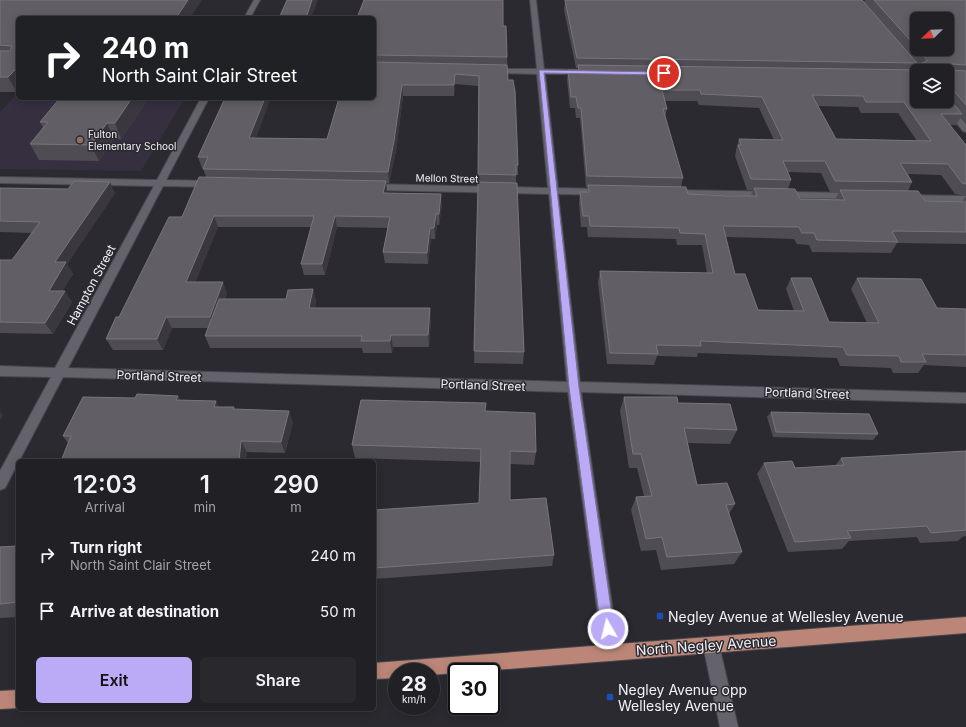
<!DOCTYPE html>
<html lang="en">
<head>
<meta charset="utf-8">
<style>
	:root { --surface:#212025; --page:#29282d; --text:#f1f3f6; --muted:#a2a3a7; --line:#3e3e42; --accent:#bbaaf6 }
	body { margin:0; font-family:Inter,sans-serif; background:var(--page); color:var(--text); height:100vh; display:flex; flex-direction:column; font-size:15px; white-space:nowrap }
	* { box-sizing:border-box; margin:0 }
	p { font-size:13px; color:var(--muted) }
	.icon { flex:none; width:22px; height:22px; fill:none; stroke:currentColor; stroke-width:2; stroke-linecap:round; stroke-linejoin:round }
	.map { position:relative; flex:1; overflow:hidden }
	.side { position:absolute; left:16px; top:459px; width:360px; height:252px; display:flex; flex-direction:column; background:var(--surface); border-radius:6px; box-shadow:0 2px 10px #0003,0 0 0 1px var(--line) }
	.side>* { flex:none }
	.top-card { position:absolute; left:16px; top:16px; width:360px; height:84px; border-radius:6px; box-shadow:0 2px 10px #0003,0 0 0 1px var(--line); background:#202124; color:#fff; overflow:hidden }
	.needle { width:26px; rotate:247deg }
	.fabs { position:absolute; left:910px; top:12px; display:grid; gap:8px }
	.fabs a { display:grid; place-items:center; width:44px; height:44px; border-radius:6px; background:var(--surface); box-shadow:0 2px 10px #0003,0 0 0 1px var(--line); font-size:20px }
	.speed { position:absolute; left:388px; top:663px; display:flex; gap:8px; font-size:20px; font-weight:700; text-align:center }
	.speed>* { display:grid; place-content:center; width:52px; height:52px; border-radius:50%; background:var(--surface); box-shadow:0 2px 10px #0003,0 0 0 1px var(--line); line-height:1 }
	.speed small { font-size:10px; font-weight:400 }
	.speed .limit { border:2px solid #111; border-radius:6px; background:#fff; color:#111 }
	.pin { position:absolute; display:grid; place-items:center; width:34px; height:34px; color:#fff; margin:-17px; border:2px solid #fff; border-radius:50%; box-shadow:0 1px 4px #0007 }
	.me { position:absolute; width:44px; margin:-22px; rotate:352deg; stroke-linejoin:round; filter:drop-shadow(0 0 3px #0008) }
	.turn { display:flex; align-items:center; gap:14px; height:84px; padding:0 20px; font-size:18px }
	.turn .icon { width:52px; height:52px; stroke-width:2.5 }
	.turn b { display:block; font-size:28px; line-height:34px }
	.eta { display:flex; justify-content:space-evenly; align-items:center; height:68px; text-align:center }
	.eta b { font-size:24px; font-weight:600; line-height:28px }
	.button { display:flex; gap:8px; margin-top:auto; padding:8px 20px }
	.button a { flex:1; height:46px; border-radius:6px; background:var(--accent); color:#111; font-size:16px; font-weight:600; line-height:46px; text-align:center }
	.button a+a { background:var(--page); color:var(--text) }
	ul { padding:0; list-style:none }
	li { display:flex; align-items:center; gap:12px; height:56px; padding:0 20px }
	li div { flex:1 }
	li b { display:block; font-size:15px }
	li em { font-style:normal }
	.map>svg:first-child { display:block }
	.education { fill:#352f3f }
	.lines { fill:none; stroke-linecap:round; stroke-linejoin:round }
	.minor-casing { stroke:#49484e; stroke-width:2 }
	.major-casing { stroke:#49484e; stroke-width:2 }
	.minor { fill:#64626a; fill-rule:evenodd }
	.major { fill:#bb8678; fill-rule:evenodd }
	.wall { fill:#4f4c54; fill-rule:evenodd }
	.shaded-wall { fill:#3a373f }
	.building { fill:#615e65; stroke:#78757c; fill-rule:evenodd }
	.route { fill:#bbaaf6; stroke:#7a6ea0 }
	.education-dot { fill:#8d6e63; stroke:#2c2a31; stroke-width:1.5 }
	.transit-dot { fill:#1a4fb4; stroke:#2c2a31; stroke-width:1.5 }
	.labels { text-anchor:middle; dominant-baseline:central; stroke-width:3; stroke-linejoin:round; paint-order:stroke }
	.far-poi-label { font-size:10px; fill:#f2f1f5; stroke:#2c2a31; text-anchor:start }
	.far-street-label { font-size:10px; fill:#f2f1f5; stroke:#2c2a31 }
	.street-label { font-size:12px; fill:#f2f1f5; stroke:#2c2a31 }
	.near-poi-label { font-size:14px; fill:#f2f1f5; stroke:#2c2a31; text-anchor:start }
	.near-street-label { font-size:14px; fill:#f2f1f5; stroke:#2c2a31 }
</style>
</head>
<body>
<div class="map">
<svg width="966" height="727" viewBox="0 0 966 727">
	<rect width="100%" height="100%" fill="#2c2a31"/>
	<!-- education -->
	<polygon class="education" points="18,93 18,98 185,98 141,171 0,169 0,112"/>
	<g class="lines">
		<!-- minor casing -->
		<g class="minor-casing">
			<g id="minor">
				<polygon points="254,0 260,0 250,18 244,18"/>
				<polygon points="530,0 536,0 544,69 585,70 589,72 585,74 545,74 558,188 603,189 608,192 603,195 558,194 580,382 966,393 966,403 581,392 619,653 617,659 611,661 605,659 603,653 568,392 63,377 5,488 0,490 0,471 51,377 0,376 0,366 55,368 154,186 0,183 0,177 157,180 201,98 209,98 166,180 213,181 218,184 213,187 163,186 68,368 567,382 549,194 371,190 366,187 371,184 548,188 537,74 491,73 487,71 491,69 537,69"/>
				<polygon points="938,101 946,101 966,124 966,132 963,131"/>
				<polygon points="671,190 853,193 858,196 853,199 668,195 666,193"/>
				<polygon points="907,195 966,196 966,202 904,200 904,196"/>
				<polygon points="711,637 717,639 719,645 738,727 720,727 703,645 705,639"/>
			</g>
		</g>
		<!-- major casing -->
		<g class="major-casing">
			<g id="major">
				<polygon points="966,617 966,633 431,675 431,672 397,672 397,678 374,679 374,663"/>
				<polygon points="18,690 18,708 0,709 0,691"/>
			</g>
		</g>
		<!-- minor -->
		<use href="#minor" class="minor"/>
		<!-- major -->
		<use href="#major" class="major"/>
	</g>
	<!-- wall -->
	<g class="wall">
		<polygon points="0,0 18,18 18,91 17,92 0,92"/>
		<path d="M564,0H862L864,2L865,0H966V124L961,117L956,125H950L966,145V196L955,194L941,175L908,174L912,182L908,191L925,201L962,202L966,196V244L897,243L891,253L812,252L809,245L797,244L794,239L726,237L735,274L758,310L794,311L786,289L791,278L829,322L867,323L851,289L857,278L937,308L966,309V367L924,365L918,373H893L891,368L840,366L837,358L698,353L697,357L657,356L654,365L607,364L598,282L600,271L707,273L702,245H677L676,239L588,237L587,227H581L579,203L580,192H587L588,187H586L580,118H576L575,108H570L567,80L568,70H578V68H576L564,10L565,2ZM917,19L947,49H917ZM917,64L920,68L919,70H914ZM665,101H697L699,105L759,108L774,140L739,139L736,150V152L735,156L747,190H753L751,196L688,194L681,187L683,178L665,117L667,109ZM818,106L858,107L861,113H898L917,141L836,139ZM788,172L821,173L830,192H839L835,200L800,199L788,189L791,180Z"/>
		<polygon points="374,18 503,26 507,57 508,80 518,165 518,175 516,175 516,183 524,352 523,364 474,363 478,182 478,86 455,84 454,96 403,96 396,151 389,183 386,183 387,193 442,205 439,225 437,225 435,239 431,239 428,264 385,263 383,252 388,228 337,227 325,275 304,275 301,264 311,227 218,227 195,282 227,293 225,299 286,299 313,289 316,301 315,308 431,320 429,347 393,347 392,353 363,353 362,348 210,348 205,336 208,328 172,328 163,350 113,350 106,339 206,177 203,168 202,168 198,157 256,138 327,139 374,98"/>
		<polygon points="60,98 149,98 121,139 114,139 99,161 39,160 30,144 43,128 40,122"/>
		<polygon points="0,188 115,193 67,264 73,274 62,291 72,302 53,334 0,333 0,260 12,260 32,233 0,232"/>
		<polygon points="178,396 180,400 216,401 219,407 234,407 235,410 293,422 285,453 247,452 68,443 63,436 135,398"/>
		<polygon points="624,397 678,403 737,430 730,444 688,443 697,485 735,504 729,514 742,552 734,564 661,570 656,550 641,551 631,510 636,497 644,496 637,468 629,468 620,411"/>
		<polygon points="486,411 536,452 534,465 510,464 510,500 554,555 552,566 374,579 374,510 479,503 480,462 355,458 352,445"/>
		<polygon points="771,412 878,434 873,440 773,437 767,417"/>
		<polygon points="966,451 966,536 962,537 958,541 920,543 917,537 849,541 842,549 788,552 757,474 764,463 795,468 835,466 841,458"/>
		<polygon points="18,540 18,617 0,618 0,547 16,546"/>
	</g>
	<!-- shaded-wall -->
	<g class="shaded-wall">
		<polygon points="188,0 202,0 190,18 176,18"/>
		<polygon points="312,0 318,0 311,18 306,18"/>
		<polygon points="18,67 18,91 17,92 8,77"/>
		<polygon points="455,74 455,84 454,96 454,85"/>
		<polygon points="402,85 403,96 396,151 389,183 388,172"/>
		<polygon points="947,89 952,89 947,98"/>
		<polygon points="132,98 149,98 121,139 115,123"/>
		<polygon points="265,98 271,98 252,149 249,138"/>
		<polygon points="107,123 114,139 99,161 91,145"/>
		<polygon points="386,181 387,192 385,204 383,193"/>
		<polygon points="110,182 115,193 67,264 73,274 56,302 49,291 55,262"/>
		<polygon points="441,194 442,205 439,225 439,214"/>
		<polygon points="436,214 437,225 435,239 434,228"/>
		<polygon points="214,216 218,227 191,293 186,282"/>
		<polygon points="335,216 337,227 325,275 322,264"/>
		<polygon points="430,228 431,239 428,264 427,253"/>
		<polygon points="223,282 227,293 214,328 210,317"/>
		<polygon points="313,289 316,301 312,320 309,308"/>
		<polygon points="65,291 72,302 53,334 45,323"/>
		<polygon points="430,308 431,320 429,347 428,335"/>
		<polygon points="166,317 172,328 163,350 157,339"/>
		<polygon points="391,335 393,347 392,353 390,341"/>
		<polygon points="178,396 184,408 176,400"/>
		<polygon points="216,401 222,412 214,407"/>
		<polygon points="0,411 3,415 0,420"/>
		<polygon points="289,411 293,422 285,453 281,442"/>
		<polygon points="241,441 247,452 246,461 239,461"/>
	</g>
	<!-- building -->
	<g class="building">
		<polygon points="0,0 188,0 176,18 18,18 18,67 8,77 0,77 0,51 10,51 12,46 0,45"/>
		<polygon points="287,0 312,0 306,18 279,18"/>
		<polygon points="364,0 503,0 503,26 506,26 507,57 374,55 374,18 357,18"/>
		<polygon points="565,0 862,0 917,63 577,58"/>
		<path d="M874,0H966V65L952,64L951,70L966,71V105L952,89H947V71H917V101H947V96L962,114H941L966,145V184L962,183L948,164L900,163L912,182L835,181L825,161H783L791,180L751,179L738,145H741L739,139L783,140L762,97L701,94L700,90H662L667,109H663L683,178L587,176L581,108H578L576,97H571L568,70H579L578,65L922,70L924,68L922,63L927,61V60L918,49H947V19H917V48ZM812,95L863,96L866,102H904L931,141L836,139Z"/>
		<polygon points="374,62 507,65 508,80 513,80 515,91 518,165 516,165 516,175 478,174 479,76 455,74 454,85 402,85 394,141 388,172 203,169 208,157 198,157 225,98 265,98 249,138 327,139 339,98 374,98"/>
		<polygon points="60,98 132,98 115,123 107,123 91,145 30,144 48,122 40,122"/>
		<polygon points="199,177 386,181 383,193 441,194 439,214 436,214 434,228 430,228 427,253 383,252 390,217 335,216 322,264 301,264 314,216 214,216 186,282 223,282 210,317 166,317 157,339 106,339 116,317 119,317 169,217 182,217"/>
		<polygon points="74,181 110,182 55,262 66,262 49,291 65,291 45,323 0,322 0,260 12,260 40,222 0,221 0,188 68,189"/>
		<polygon points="478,182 517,183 524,352 474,351"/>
		<polygon points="588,185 686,187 688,194 727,196 757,196 754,188 795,189 800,199 845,200 840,190 918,191 925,201 966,202 966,232 894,231 892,232 898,242 817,240 814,233 802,233 799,227 723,226 735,274 745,274 758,310 804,311 791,278 811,278 829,322 879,323 857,278 921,279 937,308 966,309 966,355 922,354 926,362 901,362 899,356 847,355 843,347 700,341 701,346 656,345 658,354 610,353 600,271 713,273 705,234 680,233 679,228 590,226 589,216 583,216 580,192 589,192"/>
		<polygon points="313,289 309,308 430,308 428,335 391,335 390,341 361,341 362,336 205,336 219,299 286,299 288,290"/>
		<polygon points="137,394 178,396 176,400 216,401 214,407 234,407 233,409 289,411 281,442 241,441 239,461 61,461 71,436 63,436 83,397 135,398"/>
		<polygon points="624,397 677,397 678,403 730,404 737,430 684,428 697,485 727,483 735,504 726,505 742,552 667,557 662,537 646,539 636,497 652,496 641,454 633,454"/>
		<polygon points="361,400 486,403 485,411 535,413 536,452 510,451 510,500 546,498 554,555 374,568 374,510 479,503 481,449 352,445"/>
		<polygon points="771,412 869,414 878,434 776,432"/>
		<polygon points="966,451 966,530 931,533 927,526 847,531 851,538 795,542 764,463 792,461 795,468 844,465 841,458"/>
		<polygon points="18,540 18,602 0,604 0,547 16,546"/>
	</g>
	<!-- route -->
	<polygon class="route" points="539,70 664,72 666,73 664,75 544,73 579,387 614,629 612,633 608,635 603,633 601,629 569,387"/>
	<!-- markers -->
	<circle class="education-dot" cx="80" cy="140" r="4"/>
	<g class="transit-dot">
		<rect x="656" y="612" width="8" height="8" rx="2"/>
		<rect x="606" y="693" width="8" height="8" rx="2"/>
	</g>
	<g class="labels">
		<!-- far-poi labels -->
		<g class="far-poi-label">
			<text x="88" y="134">Fulton<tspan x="88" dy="12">Elementary School</tspan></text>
		</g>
		<!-- far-street labels -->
		<g class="far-street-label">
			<text transform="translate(447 178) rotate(1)">Mellon Street</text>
		</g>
		<!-- street labels -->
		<g class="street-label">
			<text transform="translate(91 285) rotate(-62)">Hampton Street</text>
			<text transform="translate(159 376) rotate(2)">Portland Street</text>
			<text transform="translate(483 385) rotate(2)">Portland Street</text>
			<text transform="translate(807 393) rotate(2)">Portland Street</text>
		</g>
		<!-- near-poi labels -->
		<g class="near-poi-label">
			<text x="668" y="616">Negley Avenue at Wellesley Avenue</text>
			<text x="618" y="689">Negley Avenue opp<tspan x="618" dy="16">Wellesley Avenue</tspan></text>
		</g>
		<!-- near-street labels -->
		<g class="near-street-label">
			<text transform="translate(706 645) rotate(-4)">North Negley Avenue</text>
		</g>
	</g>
</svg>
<div class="fabs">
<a><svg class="needle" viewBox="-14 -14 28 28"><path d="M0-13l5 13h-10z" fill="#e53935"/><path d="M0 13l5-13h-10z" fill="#a2a3a7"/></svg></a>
<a><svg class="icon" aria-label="layers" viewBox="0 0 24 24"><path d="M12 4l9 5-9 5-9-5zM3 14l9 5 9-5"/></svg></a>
</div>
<div class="speed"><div>28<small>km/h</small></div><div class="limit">30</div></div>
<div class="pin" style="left:664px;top:73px;background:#d93025"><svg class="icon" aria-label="arrive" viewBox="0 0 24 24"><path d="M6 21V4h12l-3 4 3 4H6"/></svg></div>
<svg class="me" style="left:608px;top:629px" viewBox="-20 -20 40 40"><circle r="17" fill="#bbaaf6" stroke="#fff" stroke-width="3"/><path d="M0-11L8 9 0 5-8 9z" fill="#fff"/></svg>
<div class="top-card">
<div class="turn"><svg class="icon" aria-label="right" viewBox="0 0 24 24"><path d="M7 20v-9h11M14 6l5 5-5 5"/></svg><div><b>240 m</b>North Saint Clair Street</div></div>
</div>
<section class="side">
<div class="eta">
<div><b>12:03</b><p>Arrival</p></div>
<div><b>1</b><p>min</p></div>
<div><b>290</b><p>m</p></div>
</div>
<ul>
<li><svg class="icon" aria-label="right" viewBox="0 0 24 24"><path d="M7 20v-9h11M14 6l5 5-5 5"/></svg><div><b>Turn right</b><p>North Saint Clair Street</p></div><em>240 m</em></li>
<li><svg class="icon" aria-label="arrive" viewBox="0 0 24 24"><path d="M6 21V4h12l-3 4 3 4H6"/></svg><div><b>Arrive at destination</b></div><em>50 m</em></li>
</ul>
<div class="button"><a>Exit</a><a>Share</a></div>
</section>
</div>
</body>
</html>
